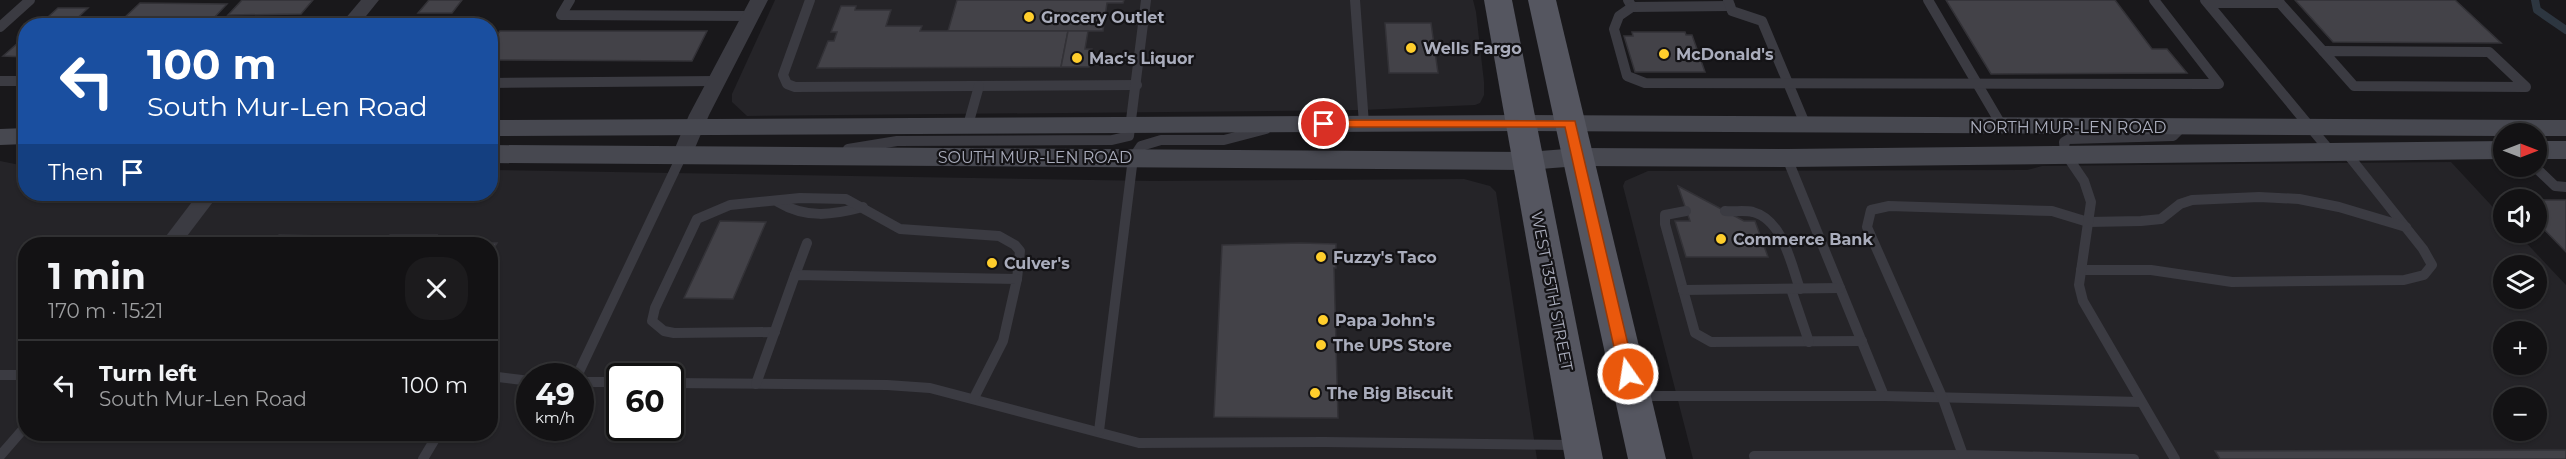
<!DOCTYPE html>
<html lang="en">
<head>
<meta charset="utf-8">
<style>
	:root { --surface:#131214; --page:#1c1b1d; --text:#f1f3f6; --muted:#9d9ea0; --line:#323234 }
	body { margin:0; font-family:Montserrat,sans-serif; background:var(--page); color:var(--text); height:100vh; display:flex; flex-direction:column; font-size:22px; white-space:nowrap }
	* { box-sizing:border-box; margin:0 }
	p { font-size:20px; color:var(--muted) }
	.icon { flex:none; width:33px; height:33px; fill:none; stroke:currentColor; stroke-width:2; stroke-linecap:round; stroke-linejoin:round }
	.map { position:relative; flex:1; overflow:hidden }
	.sheet { position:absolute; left:18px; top:237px; width:480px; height:204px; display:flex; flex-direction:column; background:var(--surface); border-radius:24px; box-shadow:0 2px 4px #0004,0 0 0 2px var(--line) }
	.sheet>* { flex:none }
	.banner { position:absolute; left:18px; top:18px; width:480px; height:183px; border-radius:24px; box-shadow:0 2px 4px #0004,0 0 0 2px var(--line); background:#1a4fa0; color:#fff; overflow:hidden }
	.needle { width:39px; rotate:90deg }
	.fabs { position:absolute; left:2493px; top:123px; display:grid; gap:12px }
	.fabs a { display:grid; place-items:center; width:54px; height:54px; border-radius:50%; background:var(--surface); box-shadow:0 2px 4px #0004,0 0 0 2px var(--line); font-size:30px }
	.speed { position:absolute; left:516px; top:363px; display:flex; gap:12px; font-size:30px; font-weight:700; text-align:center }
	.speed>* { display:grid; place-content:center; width:78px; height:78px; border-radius:50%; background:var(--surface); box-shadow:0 2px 4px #0004,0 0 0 2px var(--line); line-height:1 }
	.speed small { font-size:15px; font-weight:400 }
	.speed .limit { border:3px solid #111; border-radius:9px; background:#fff; color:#111 }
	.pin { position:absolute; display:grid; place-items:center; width:51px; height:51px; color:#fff; margin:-26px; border:3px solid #fff; border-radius:50%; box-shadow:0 2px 6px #0007 }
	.me { position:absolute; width:66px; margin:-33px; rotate:347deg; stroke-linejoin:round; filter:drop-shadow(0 0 4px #0008) }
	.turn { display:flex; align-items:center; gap:21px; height:126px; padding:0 30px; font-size:27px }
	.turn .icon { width:78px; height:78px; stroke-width:2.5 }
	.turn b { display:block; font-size:42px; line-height:51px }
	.then { display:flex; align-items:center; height:57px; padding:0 30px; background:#0003; gap:12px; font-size:22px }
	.round { display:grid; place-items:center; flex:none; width:63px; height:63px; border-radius:24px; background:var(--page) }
	.summary { display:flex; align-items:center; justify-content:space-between; height:102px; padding:0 30px }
	h1 { font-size:36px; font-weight:700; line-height:45px }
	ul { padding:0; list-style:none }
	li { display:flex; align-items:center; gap:18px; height:90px; padding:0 30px; border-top:2px solid var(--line) }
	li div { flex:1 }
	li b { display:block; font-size:22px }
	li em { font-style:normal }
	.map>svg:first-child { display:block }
	.built { fill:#252428; fill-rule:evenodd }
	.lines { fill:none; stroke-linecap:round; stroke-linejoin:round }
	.stream { stroke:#2d3640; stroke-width:8 }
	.building { fill:#434248; stroke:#333237; stroke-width:1.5 }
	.lane { stroke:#3b3b42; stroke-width:10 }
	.street { fill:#3b3b42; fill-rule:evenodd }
	.secondary { fill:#474850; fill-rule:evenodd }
	.primary { fill:#555660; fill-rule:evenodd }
	.route { fill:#ea580c; stroke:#983908; stroke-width:1.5 }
	.poi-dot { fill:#ffce2c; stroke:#141316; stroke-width:2 }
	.labels { text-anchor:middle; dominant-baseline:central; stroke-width:4.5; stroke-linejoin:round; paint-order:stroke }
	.poi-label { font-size:16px; font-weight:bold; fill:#aaadbc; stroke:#141316; text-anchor:start }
	.street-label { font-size:16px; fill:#aaadbc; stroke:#141316 }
</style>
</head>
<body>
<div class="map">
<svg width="2566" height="459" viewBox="0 0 2566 459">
	<rect width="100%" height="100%" fill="#19181b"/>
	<!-- built -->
	<g class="built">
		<polygon points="775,0 1473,0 1476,12 1484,82 1484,95 1480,103 1475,105 1362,110 747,116 732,102 732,94"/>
		<path d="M0,161L25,166L26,194H490L491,170L1152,181L1464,179L1490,186L1496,192L1537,459H0ZM26,244H490V434H26ZM530,376H580V428H530ZM620,376H670V428H620Z"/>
		<path d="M2451,162L2503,218L2504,232L2517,233L2566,285V459H1693L1623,186L1625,181L1648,171L2027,170L2042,166ZM2504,266H2536V298H2504ZM2504,332H2536V364H2504ZM2504,398H2536V430H2504Z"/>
	</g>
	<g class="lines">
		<!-- stream -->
		<polyline class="stream" points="2535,0 2537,10 2566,30"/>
	</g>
	<!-- building -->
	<g class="building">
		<polygon points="242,0 313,0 301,14 228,15"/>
		<polygon points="429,0 462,0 452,13 418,13"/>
		<polygon points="957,0 1124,0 1123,3 1107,3 1103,31 948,31"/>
		<polygon points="1946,0 2115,0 2152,49 2167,49 2187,73 1991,74"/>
		<polygon points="2295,0 2455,0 2501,43 2333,42"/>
		<polygon points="140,3 227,4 211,21 122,20"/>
		<polygon points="841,6 856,6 855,10 891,10 886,26 922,26 920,31 1068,31 1061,67 817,68 828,41 834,41 837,32 831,32"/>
		<polygon points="58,8 88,8 69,26 38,26"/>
		<polygon points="413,22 456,22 453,26 410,26"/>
		<polygon points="1385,23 1431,23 1438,73 1389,73"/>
		<polygon points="500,31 707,31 692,61 490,60 490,44"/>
		<polygon points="1068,31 1088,31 1085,49 1092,49 1089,67 1061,67"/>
		<polygon points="1632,32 1685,32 1686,35 1692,35 1705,72 1635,72 1624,36 1633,36"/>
		<polygon points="26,36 26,57 3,56"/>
		<polygon points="1678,186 1744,221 1755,221 1768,257 1686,257 1675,221 1690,221"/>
		<polygon points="2536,200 2566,200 2566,252 2536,221"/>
		<polygon points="720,221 766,222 733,299 684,298"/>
		<polygon points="279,235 324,236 319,242 385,242 390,235 437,235 432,243 497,243 490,254 490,244 272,244"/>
		<polygon points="1301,243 1336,244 1336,268 1334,268 1338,418 1214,417 1222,245"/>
		<polygon points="2566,450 2566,459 2220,459 2215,451"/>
	</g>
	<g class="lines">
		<!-- lane -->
		<g class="lane">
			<polyline points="570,0 561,15 749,16"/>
			<polyline points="810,0 783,75 787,84 795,87 1137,85"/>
			<polyline points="1355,0 1364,124"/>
			<polyline points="1628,0 1632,7 1730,6"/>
			<polyline points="1728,0 1732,11 1762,21 1806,126"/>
			<polyline points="1928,0 2002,126"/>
			<polyline points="2205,0 2330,151"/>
			<polyline points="2277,0 2323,51"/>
			<polyline points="2208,3 2280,3"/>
			<polyline points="1632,7 1619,16 1614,29 1627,76 1645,83 2219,84 2154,0"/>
			<polyline points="0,27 30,0"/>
			<polygon points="2323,51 2489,52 2526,87 2354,86"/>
			<polyline points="0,81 26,81"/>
			<polyline points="490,83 716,81"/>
			<polyline points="968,125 979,86"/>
			<polyline points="848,149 897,141 1112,140 1129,136 1146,0"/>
			<polyline points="1787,158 1884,396"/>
			<polyline points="2534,166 2555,186 2566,187"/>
			<path d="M778,202C806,219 833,215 863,207"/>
			<polyline points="1686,211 1665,215 1665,224 1695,333 1711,342 1862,341"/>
			<path d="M1725,211C1734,212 1744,210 1753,212C1783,220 1791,264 1800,289"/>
			<polyline points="2081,270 2151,270 2232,282 2404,280 2424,275 2432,265 2423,249 2345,151"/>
			<polyline points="795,275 807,243"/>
			<polyline points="1791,289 1809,342"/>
			<polyline points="1683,290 1840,288"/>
			<polyline points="775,332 674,333 664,331 652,321 655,308 697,219 730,205 800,198 846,199 900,229 999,236 1015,245 1020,251 1017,279"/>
			<polyline points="0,375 26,375"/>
			<polyline points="490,376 530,381"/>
			<polyline points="577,376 682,155"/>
			<polyline points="580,382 620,382"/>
			<polyline points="670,383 887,385 930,388 1139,443 1324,442 1575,445"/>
			<polyline points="756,384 795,275 1017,279 1003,341 974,398"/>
			<polyline points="1638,396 1884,396 2141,402"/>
			<polyline points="1099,431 1133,158 1141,146 1161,140 1224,140 1266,129"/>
			<polyline points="0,456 26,426"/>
			<polyline points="423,459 438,434"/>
			<polyline points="1755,459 1754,456 1963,455"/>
			<polyline points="2134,459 1963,455 1943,399 1867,227 1871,210 1889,206 2052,211 2088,222 2141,221 2161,219 2180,204 2192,200 2259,197 2299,199 2339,207 2406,227"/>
			<polyline points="2175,459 2083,301 2079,285 2091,202 2084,181 2065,153 2064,142 2069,139 2173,136 2182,127"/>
		</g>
		<!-- street -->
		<g class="street">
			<polygon points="361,0 379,0 358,26 339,26"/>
			<polygon points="750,0 768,0 709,115 692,155 689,160 682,161 675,160 672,155 689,115"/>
			<polygon points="198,194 219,194 181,244 160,244"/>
		</g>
		<!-- secondary -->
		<g class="secondary">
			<polygon points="1521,115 2566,120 2566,136 2536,136 2536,134 2504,134 2504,136 1521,131 490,136 490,120"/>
			<polygon points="26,128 26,144 0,145 0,129"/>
			<polygon points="2504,141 2504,159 1787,167 1579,166 1527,170 490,163 490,145 1527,152 1579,148 1787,149"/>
			<rect x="2536" y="141" width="30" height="18"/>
		</g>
		<!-- primary -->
		<g class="primary">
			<polygon points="1484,0 1512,0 1603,459 1565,459"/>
			<polygon points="1528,0 1556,0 1666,459 1628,459"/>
		</g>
	</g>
	<!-- route -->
	<polygon class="route" points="1324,120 1575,121 1635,374 1633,378 1622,378 1620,374 1565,127 1320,127 1318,124 1320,121"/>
	<!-- markers -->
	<g class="poi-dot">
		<circle cx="1029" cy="17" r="6"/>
		<circle cx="1411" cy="48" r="6"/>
		<circle cx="1664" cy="54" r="6"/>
		<circle cx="1077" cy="58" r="6"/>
		<circle cx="1721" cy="239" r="6"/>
		<circle cx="1321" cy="257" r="6"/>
		<circle cx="992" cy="263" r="6"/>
		<circle cx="1323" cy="320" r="6"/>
		<circle cx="1321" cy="345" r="6"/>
		<circle cx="1315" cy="393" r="6"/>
	</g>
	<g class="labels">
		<!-- poi labels -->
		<g class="poi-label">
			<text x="1041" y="17">Grocery Outlet</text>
			<text x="1423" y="48">Wells Fargo</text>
			<text x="1676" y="54">McDonald's</text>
			<text x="1089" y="58">Mac's Liquor</text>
			<text x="1733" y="239">Commerce Bank</text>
			<text x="1333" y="257">Fuzzy's Taco</text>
			<text x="1004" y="263">Culver's</text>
			<text x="1335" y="320">Papa John's</text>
			<text x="1333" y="345">The UPS Store</text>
			<text x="1327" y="393">The Big Biscuit</text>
		</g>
		<!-- street labels -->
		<g class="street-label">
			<text x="2068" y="127">NORTH MUR-LEN ROAD</text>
			<text x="1035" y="157">SOUTH MUR-LEN ROAD</text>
			<text transform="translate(1552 291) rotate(79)">WEST 135TH STREET</text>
		</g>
	</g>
</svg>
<div class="fabs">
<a><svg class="needle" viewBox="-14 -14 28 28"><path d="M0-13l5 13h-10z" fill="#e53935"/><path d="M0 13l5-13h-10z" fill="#9d9ea0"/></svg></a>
<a><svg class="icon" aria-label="sound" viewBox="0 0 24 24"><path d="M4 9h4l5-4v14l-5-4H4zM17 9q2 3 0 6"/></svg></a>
<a><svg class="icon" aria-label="layers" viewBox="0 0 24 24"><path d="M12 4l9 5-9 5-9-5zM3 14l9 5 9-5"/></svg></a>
<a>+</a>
<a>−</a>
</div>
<div class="speed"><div>49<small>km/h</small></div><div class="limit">60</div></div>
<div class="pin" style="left:1324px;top:124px;background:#d93025"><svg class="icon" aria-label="arrive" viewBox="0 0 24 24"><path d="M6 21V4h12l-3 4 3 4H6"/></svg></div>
<svg class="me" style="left:1628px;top:374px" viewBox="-20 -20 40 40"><circle r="17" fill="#ea580c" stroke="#fff" stroke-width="3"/><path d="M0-11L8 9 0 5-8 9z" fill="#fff"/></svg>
<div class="banner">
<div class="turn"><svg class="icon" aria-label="left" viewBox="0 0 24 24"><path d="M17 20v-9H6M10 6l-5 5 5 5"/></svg><div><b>100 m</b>South Mur-Len Road</div></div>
<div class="then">Then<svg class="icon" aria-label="arrive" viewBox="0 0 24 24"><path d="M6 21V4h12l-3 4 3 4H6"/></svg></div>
</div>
<section class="sheet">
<div class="summary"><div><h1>1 min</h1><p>170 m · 15:21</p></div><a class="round"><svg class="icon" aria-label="close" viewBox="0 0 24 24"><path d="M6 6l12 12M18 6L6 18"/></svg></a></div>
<ul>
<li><svg class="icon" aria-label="left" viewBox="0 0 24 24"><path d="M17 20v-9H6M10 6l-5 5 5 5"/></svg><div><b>Turn left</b><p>South Mur-Len Road</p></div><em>100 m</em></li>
</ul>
</section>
</div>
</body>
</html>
